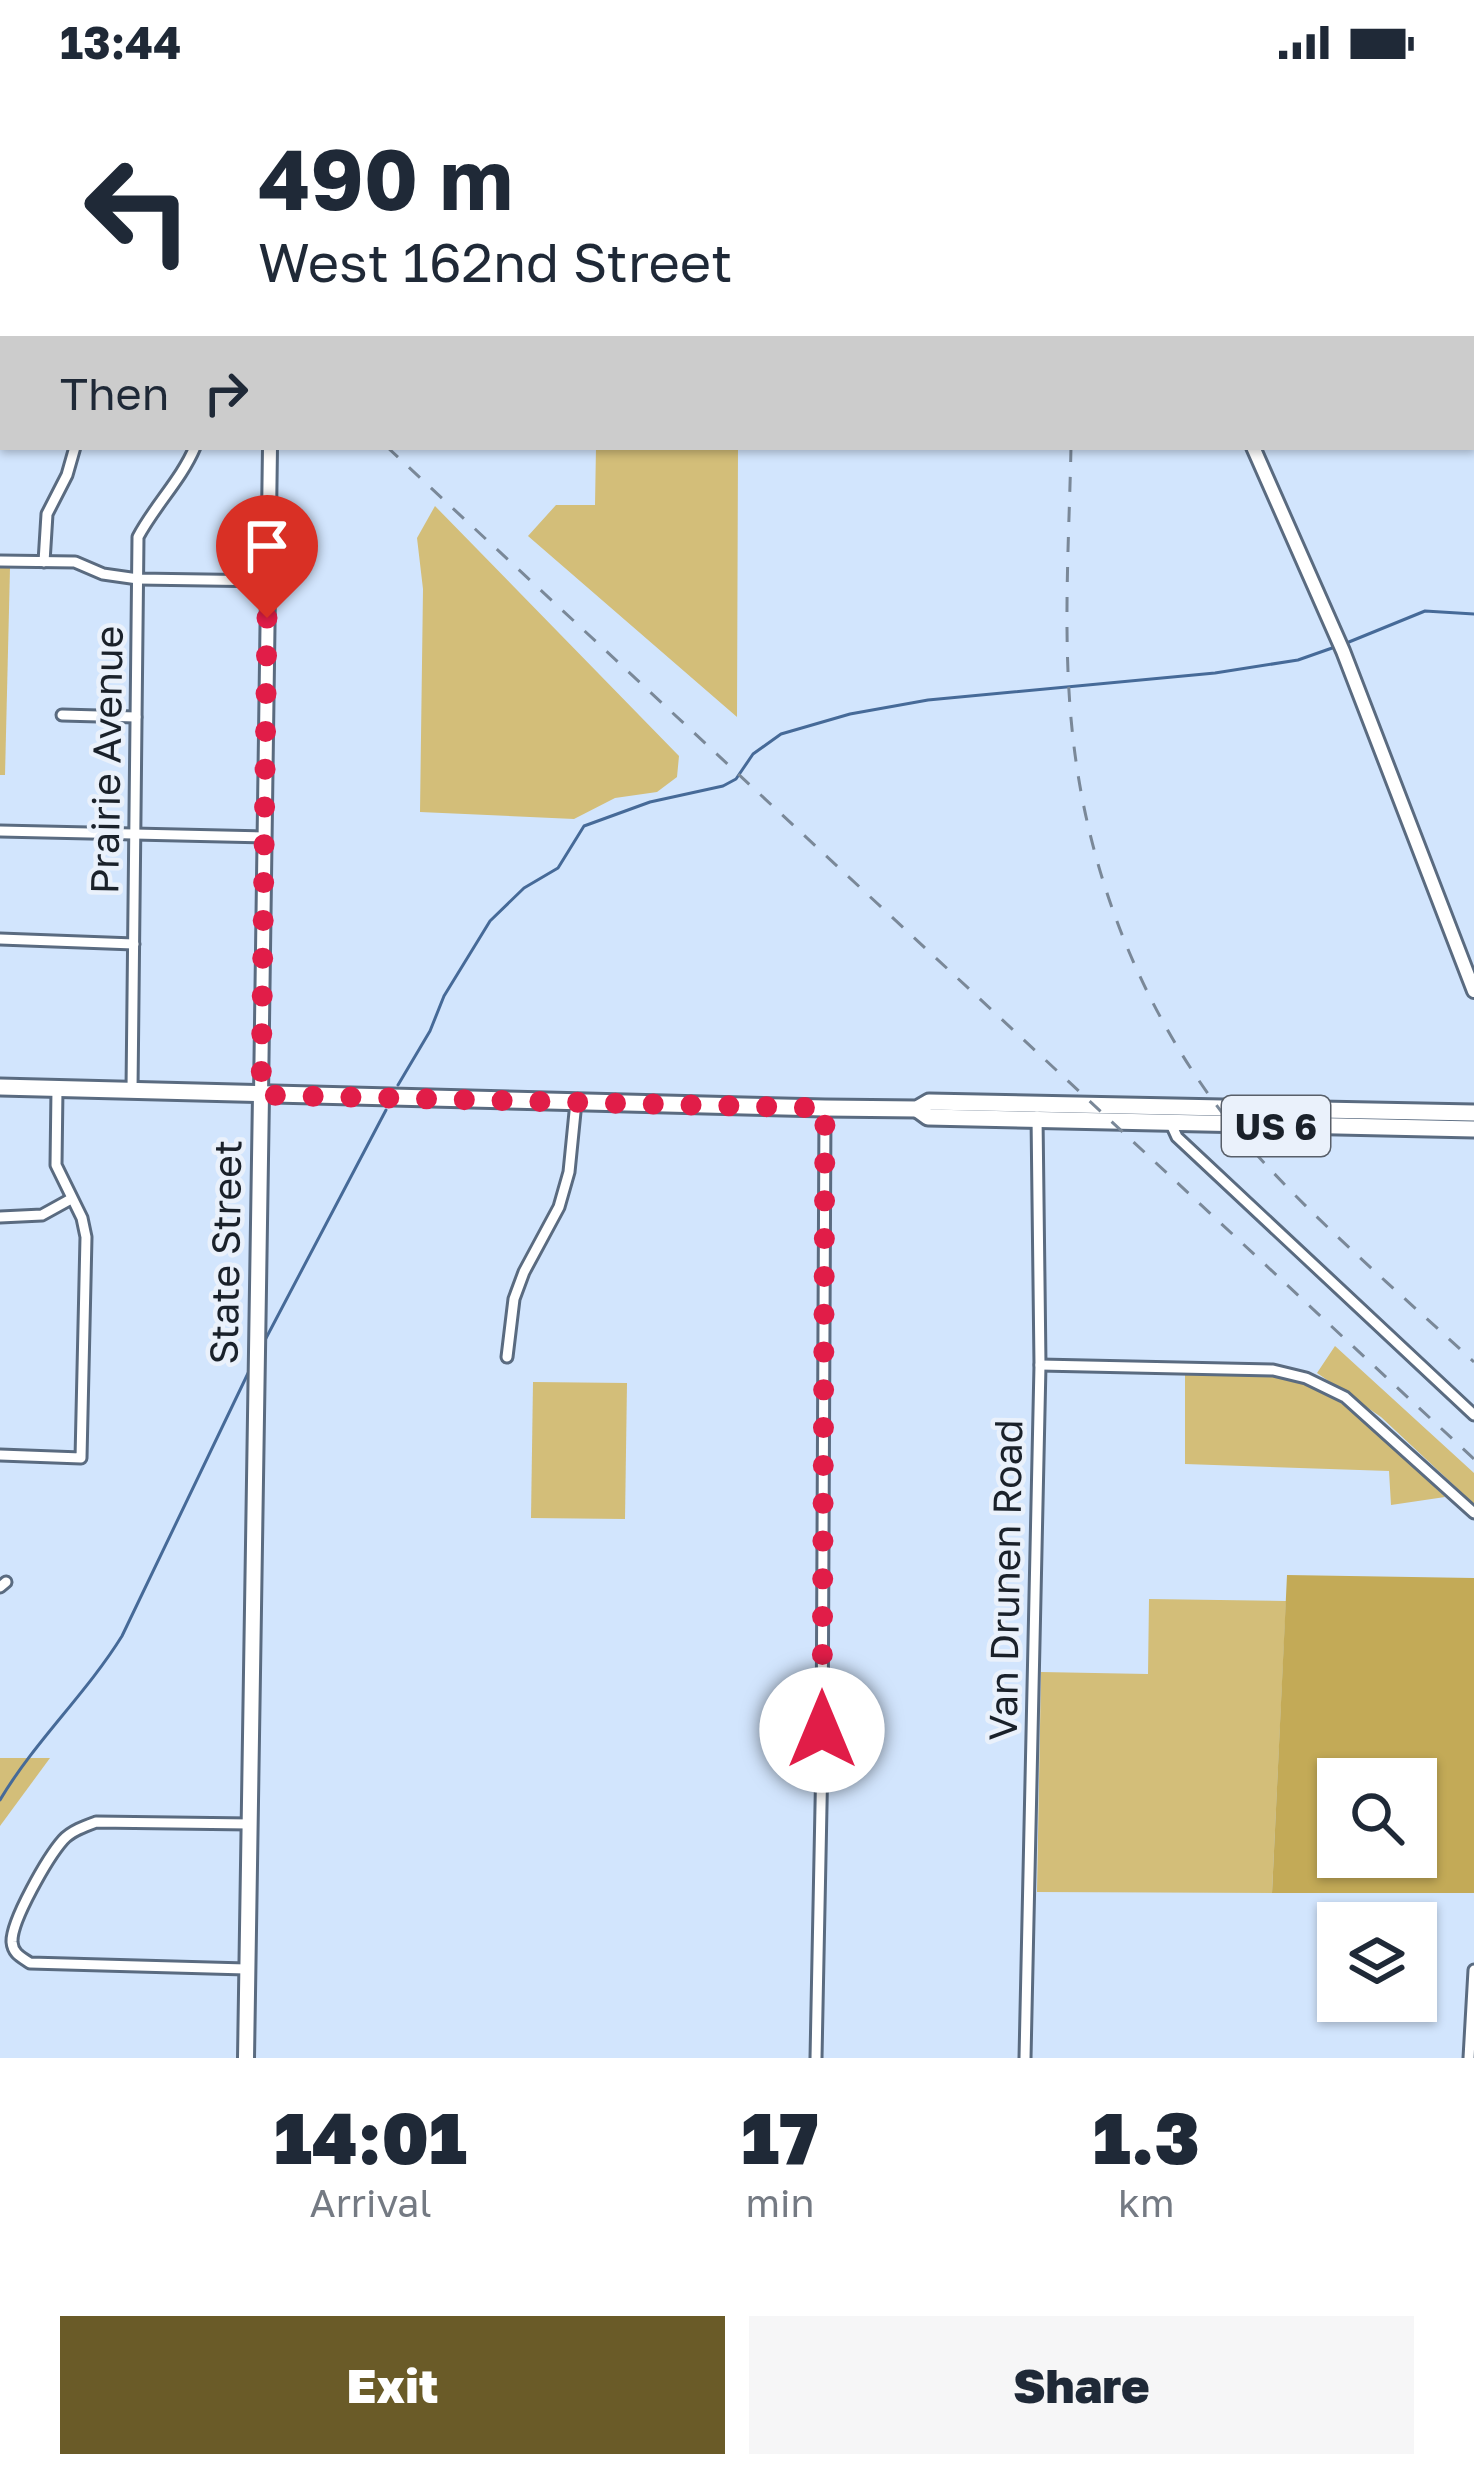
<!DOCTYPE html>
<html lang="en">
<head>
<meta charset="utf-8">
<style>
	:root { --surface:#fff; --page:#f6f6f7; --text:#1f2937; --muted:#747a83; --accent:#6a5b28 }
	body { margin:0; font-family:"Golos Text",sans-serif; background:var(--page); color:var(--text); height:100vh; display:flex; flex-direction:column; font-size:45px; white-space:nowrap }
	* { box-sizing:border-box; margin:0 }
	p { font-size:39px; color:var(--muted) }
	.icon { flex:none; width:66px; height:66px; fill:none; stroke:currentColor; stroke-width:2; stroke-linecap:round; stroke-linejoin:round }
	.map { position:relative; height:1974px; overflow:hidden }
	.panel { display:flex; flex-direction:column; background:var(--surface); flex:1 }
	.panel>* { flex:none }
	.top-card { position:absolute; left:0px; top:0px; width:1476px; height:366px; box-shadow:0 3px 9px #0004; background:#fff; color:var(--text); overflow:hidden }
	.fabs { position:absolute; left:1317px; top:1674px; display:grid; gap:24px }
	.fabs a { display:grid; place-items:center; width:120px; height:120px; border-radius:0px; background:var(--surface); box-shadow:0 3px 9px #0004; font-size:60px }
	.pin { position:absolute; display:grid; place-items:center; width:102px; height:102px; color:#fff; margin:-123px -51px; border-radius:50% 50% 50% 0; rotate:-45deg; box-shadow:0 0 12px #0007 }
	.pin .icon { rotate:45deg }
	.me { position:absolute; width:132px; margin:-66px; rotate:0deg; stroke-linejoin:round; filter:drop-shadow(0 0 9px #0008) }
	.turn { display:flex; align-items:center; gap:42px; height:252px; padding:0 60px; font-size:54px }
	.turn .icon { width:156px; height:156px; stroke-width:2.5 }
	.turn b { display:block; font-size:84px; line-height:102px }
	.then { display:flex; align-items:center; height:114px; padding:0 60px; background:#0003; gap:24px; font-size:45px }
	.eta { display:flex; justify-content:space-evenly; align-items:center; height:204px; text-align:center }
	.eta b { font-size:72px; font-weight:800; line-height:84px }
	.cta { display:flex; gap:24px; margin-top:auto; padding:24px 60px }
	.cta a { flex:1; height:138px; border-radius:0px; background:var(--accent); color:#fff; font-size:48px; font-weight:800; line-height:138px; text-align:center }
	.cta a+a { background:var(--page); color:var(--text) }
	.status { display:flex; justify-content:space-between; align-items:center; height:84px; padding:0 60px; background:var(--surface); direction:ltr }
	.status svg { height:33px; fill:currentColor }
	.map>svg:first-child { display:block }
	.green { fill:#d3be79 }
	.forest { fill:#c3aa57; fill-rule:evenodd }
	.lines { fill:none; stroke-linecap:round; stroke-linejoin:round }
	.stream { stroke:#466a98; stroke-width:3 }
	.minor-casing { stroke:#5a6b80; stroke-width:15 }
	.tertiary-casing { stroke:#5a6b80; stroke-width:18 }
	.secondary-casing { stroke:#5a6b80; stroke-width:20 }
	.primary-casing { stroke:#5a6b80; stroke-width:21 }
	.minor { stroke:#fff; stroke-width:9 }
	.tertiary { stroke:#fff; stroke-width:12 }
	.secondary { stroke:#fff; stroke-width:14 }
	.primary { stroke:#fff; stroke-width:15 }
	.rail { stroke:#7a8898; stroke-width:3; stroke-dasharray:15 15; stroke-linecap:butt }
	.route { stroke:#e11d48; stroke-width:21; stroke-dasharray:0 37.8 }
	.labels { text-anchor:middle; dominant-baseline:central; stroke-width:9; stroke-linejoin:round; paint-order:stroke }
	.shield { fill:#eaf1fb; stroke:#585f69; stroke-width:3 }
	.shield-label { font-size:36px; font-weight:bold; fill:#1a212a }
	.street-label { font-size:39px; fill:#1a212a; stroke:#eaf1fb }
</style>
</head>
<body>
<div class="status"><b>13:44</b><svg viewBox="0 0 49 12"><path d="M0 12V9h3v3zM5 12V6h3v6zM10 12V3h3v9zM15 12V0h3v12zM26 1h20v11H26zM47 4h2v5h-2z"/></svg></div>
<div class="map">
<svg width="1474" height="1974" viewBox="0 0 1474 1974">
	<rect width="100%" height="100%" fill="#d2e5fd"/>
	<!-- green -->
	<g class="green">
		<polygon points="596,363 738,363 737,633 528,452 556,421 595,421"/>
		<polygon points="435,422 679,672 677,693 657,708 615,714 574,735 420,728 423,505 417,454"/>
		<polygon points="0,484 10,484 5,691 0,691"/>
		<polygon points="1335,1262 1474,1389 1474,1420 1381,1333 1317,1289"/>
		<path d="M1185,1289C1222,1289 1261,1288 1297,1298C1356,1316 1401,1371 1445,1413L1391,1421L1389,1387L1185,1380Z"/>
		<polygon points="533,1298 627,1299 625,1435 531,1434"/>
		<polygon points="1149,1515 1286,1517 1272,1809 1037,1808 1041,1588 1148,1590"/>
		<polygon points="0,1674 50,1674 0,1742"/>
	</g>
	<!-- forest -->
	<path class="forest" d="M1287,1491L1474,1494V1809H1272ZM1338,1695H1416V1773H1338Z"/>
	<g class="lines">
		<!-- stream -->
		<g class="stream">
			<polyline points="1344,560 1425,527 1474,530"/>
			<polyline points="398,1001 430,947 444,912 490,837 524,804 558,784 584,742 650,718 723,702 736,695 753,670 781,650 850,630 928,616 1215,589 1298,576 1335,563"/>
			<polyline points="264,1258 386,1026"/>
			<path d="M0,1716C35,1657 86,1610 122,1552L251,1283"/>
		</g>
		<!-- minor casing -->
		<g class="minor-casing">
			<g id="minor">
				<polyline points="1238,0 1388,3"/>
				<polyline points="1473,5 1474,5"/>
				<polyline points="0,105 3,108"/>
				<polyline points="0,262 3,265"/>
				<polyline points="0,477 75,478 103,490 138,495 268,497"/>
				<polyline points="44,478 47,430 67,391 75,363"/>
				<polyline points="62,631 136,633"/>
				<polyline points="0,747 264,753"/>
				<polyline points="0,855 134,860"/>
				<path d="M132,1006L138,453C155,421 181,396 195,363"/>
				<polyline points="1171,1040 1177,1053 1474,1331"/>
				<polyline points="0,1133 42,1131 71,1115"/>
				<polyline points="507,1273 514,1215 524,1188 559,1123 569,1088 576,1018"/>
				<polyline points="1040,1281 1273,1286 1306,1294 1345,1313 1474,1429"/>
				<polyline points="0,1371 81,1374 86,1153 82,1134 56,1081 57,1005"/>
				<polyline points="0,1503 6,1498"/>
				<path d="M246,1885L30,1879C21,1873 13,1870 12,1858C11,1837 48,1773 63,1756C71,1747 85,1742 96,1738L250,1740"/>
				<polyline points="816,1974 822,1672 825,1024"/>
				<polyline points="1025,1974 1040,1281 1037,1032"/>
				<polyline points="1469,1974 1474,1886"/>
			</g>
		</g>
		<!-- tertiary casing -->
		<g class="tertiary-casing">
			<g id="tertiary">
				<polyline points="1092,0 1093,3"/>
				<polyline points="277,3 277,0"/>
				<polyline points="1253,363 1343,567 1474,907"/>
				<polyline points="261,1011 270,363"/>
			</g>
		</g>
		<!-- secondary casing -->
		<g class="secondary-casing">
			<polyline id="secondary" points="246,1974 261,1011"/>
		</g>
		<!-- primary casing -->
		<g class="primary-casing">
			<g id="primary">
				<polyline points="0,1003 825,1024 917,1025 929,1018 1474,1029"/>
				<polyline points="917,1025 928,1033 1474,1045"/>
			</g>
		</g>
		<!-- minor -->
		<use href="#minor" class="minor"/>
		<!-- tertiary -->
		<use href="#tertiary" class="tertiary"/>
		<!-- secondary -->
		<use href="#secondary" class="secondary"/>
		<!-- primary -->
		<use href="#primary" class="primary"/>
		<!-- rail -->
		<g class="rail">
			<polyline points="0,0 4,3"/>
			<polyline points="1075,3 1075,0"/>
			<polyline points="387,363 1474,1375"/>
			<path d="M1071,363C1069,459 1062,558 1073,654C1090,806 1154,956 1257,1071C1324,1145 1401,1210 1474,1278"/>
		</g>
	</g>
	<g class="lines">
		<!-- route -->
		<polyline class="route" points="267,534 261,1011 825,1024 822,1646"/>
	</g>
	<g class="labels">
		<!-- shield labels -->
		<rect class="shield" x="1222" y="1012" width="108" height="60" rx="9"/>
		<g class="shield-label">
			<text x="1276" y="1042">US 6</text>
		</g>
		<!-- street labels -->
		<g class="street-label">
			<text transform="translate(106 676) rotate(-89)">Prairie Avenue</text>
			<text transform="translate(225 1168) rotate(-89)">State Street</text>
			<text transform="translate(1005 1496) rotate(-89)">Van Drunen Road</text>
		</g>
	</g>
</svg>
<div class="fabs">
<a><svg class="icon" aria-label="search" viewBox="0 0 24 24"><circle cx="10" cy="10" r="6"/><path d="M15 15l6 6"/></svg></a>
<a><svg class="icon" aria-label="layers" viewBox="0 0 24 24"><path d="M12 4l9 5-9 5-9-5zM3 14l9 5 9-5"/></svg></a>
</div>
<div class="pin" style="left:267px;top:534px;background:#d93025"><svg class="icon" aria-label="arrive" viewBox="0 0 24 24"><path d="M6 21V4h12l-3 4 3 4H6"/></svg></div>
<svg class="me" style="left:822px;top:1646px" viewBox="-20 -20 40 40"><circle r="19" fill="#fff"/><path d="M0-13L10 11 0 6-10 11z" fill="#e11d48"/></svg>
<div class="top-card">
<div class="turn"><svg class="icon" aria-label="left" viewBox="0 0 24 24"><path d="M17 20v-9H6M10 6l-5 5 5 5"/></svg><div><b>490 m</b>West 162nd Street</div></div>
<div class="then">Then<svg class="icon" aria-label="right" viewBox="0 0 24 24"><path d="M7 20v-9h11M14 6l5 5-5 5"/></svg></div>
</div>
</div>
<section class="panel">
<div class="eta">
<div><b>14:01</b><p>Arrival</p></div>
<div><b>17</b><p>min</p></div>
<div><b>1.3</b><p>km</p></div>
</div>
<div class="cta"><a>Exit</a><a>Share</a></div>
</section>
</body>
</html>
